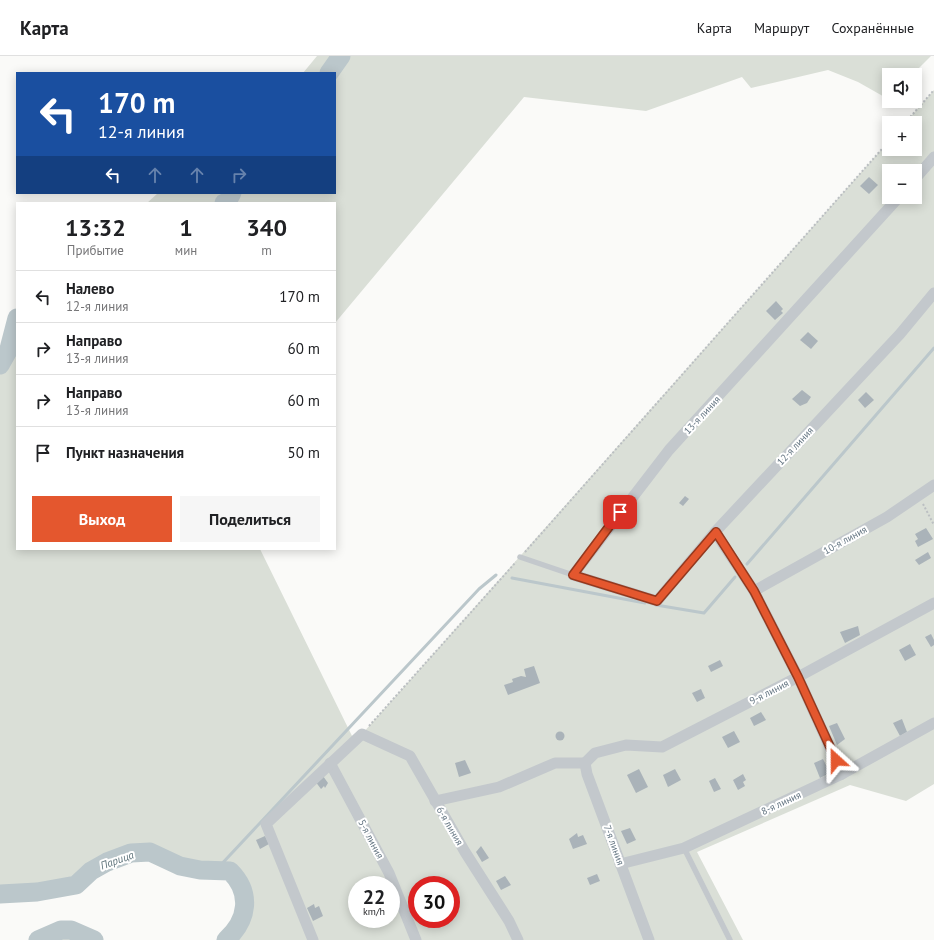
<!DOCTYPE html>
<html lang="ru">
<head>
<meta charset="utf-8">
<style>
	:root { --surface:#fff; --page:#f6f6f6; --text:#202124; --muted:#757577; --line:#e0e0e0; --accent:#e4572e }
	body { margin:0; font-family:"PT Sans",sans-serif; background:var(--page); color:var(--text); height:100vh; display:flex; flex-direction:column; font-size:15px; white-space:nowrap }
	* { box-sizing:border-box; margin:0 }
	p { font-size:13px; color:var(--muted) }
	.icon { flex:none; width:22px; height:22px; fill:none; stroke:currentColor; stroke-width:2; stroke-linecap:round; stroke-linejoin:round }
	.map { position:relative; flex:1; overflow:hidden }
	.side { position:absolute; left:16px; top:146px; width:320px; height:348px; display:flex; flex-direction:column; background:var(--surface); border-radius:0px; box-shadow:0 2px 10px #0003 }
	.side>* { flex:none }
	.banner { position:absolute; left:16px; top:16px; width:320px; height:122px; border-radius:0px; box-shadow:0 2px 10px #0003; background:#1a4fa0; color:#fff; overflow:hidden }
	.controls { position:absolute; left:882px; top:12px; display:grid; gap:8px }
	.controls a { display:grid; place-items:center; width:40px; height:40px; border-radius:0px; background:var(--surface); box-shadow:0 2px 10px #0003; font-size:20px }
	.speed { position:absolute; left:348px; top:820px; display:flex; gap:8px; font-size:20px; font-weight:700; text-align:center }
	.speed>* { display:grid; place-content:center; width:52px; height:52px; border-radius:50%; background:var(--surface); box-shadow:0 2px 10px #0003; line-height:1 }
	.speed small { font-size:10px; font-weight:400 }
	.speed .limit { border:6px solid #d22; background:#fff; color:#111 }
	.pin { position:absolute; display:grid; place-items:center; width:34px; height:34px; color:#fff; margin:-17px; border-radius:8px; box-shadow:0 2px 6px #0006 }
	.me { position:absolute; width:44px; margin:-22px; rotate:336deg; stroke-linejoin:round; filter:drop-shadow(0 0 3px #0008) }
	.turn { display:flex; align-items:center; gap:14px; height:84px; padding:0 16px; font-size:18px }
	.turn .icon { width:52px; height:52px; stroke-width:2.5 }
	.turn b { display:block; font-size:28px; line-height:34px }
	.lanes { display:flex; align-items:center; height:38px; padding:0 16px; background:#0003; justify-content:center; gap:20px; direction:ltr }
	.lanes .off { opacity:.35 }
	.eta { display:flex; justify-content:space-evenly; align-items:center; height:68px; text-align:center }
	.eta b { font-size:24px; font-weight:700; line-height:28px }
	.primary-button { display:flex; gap:8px; margin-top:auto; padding:8px 16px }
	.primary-button a { flex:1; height:46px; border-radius:0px; background:var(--accent); color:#fff; font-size:16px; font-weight:700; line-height:46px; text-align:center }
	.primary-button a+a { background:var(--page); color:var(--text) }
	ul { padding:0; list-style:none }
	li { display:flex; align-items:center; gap:12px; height:52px; padding:0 16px; border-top:1px solid var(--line) }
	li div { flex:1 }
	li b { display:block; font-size:15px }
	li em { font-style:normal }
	header { display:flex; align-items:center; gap:24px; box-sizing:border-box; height:56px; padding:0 20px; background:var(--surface); border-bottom:1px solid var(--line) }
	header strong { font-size:19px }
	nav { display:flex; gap:22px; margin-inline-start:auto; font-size:14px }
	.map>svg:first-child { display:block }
	.green { fill:#dadfd7; fill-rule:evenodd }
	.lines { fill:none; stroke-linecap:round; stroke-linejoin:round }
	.stream { stroke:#bbc7cb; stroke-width:3 }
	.river { stroke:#bbc7cb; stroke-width:19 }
	.building { fill:#aab3b9 }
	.path { stroke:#bbbfc2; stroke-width:2; stroke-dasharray:2 2; stroke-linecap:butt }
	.service { stroke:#c3c8cc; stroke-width:5.5 }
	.minor { stroke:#c3c8cc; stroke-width:11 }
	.route-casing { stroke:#94391e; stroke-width:10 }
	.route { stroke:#e4572e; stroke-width:7 }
	.labels { text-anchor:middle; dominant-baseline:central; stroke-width:4; stroke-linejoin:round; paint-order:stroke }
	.street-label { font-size:10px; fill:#657683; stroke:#fff }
	.water-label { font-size:11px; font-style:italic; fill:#60757c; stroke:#fff }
</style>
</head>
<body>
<header>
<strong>Карта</strong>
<nav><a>Карта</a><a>Маршрут</a><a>Сохранённые</a></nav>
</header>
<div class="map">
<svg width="934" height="884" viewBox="0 0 934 884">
	<rect width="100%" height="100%" fill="#fafaf8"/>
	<!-- green -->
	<g class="green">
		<polygon points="317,0 931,0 912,19 889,19 888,43 858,26 828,14 751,32 742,21 646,55 524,41 335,267 335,147 147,147 158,137 335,137 335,17 303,17"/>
		<path d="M934,34V728L906,745L850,729L697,796L743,884H226C248,864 252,837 230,815L200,814L180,810L150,796L131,797L107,806L91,815L76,829L37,836L0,838V309L9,293L17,252V493H260L354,684L362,678L889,85V93H915V67H905ZM889,115H915V141H889ZM357,829H391V863H357ZM417,829H451V863H417Z"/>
		<polygon points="61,874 71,874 94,884 38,884"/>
	</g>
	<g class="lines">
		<!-- stream -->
		<g class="stream">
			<polyline points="747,508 934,292"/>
			<polyline points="512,522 645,547"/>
			<polyline points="656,549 704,557 735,521"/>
			<polyline points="216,814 479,533 496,519"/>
		</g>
		<!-- river -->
		<g class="river">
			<polyline points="329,17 341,0"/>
			<polyline points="224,147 227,146 232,137"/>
			<polyline points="0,309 9,293 17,262"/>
			<path d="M0,838L37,836L76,829L91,815L107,806L131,797L150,796L180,810L200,814L230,815C252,837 248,864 226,884"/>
			<polyline points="38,884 61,874 71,874 94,884"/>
		</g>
	</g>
	<!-- building -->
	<g class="building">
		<polygon points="869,121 878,129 869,138 860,130"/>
		<polygon points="776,245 783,253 781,255 783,257 775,264 766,255"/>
		<polygon points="808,276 818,285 811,293 800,284"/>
		<polygon points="802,334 811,341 807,347 800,350 792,343"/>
		<polygon points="866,336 874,344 865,352 858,344"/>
		<polygon points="685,440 689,443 683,450 679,447"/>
		<polygon points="926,472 933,483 918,491 915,485 918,483 915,478"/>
		<polygon points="928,496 931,502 919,509 915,504"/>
		<polygon points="858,570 860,579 845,587 840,576"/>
		<polygon points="931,578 934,584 934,589 931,591 925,581"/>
		<polygon points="910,588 916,599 905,605 899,594"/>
		<polygon points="720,604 723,610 711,616 708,610"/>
		<polygon points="534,610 540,627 508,639 504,629 513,626 512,623 521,620 526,621 524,613"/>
		<polygon points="701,633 705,642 697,646 692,637"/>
		<polygon points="761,656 766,664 754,670 750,662"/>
		<polygon points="902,663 907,676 900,680 893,667"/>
		<polygon points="837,667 845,683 837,689 829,670"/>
		<polygon points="734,675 740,686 728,692 722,681"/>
		<circle cx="560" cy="680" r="4.5"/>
		<polygon points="823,703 828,713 828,718 820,722 814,707"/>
		<polygon points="465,704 471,717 459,721 455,707"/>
		<polygon points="639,713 648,731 636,737 627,719"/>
		<polygon points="675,713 681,724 668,731 663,719"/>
		<polygon points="743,718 746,724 743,726 745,730 738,734 733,724"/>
		<polygon points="323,720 328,727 325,732 324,730 321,733 315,725"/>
		<polygon points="715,722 721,733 714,736 709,725"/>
		<polygon points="630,772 636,784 627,788 621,775"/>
		<polygon points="577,777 578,781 583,779 587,788 573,793 569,783"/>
		<polygon points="265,780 269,788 260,793 256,784"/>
		<polygon points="481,790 489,802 482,806 476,796"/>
		<polygon points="597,818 600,825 590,829 587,822"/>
		<polygon points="505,820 511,829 501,834 496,825"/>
		<polygon points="314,848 315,852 319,850 323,860 313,865 307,852"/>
	</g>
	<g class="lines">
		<!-- path -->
		<g class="path">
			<polyline points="905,67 934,34"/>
			<polyline points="923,448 934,469"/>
			<polyline points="525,496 889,85"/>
			<polyline points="369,670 516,506"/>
		</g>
		<!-- service -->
		<g class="service">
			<polyline points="520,501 573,519"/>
			<polyline points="684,792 730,884"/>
		</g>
		<!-- minor -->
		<g class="minor">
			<polyline points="915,123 934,101"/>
			<polyline points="899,141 669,394 573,519 657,545 715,476 900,278 934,237"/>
			<polyline points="715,476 754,535 798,621 842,718"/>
			<polyline points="754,535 887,461 934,429"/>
			<polyline points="330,707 389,817 416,884"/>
			<polyline points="435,745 499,731 555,707 585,707"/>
			<polyline points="620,808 684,792 842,718 934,667"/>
			<polyline points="313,884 266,768 362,678 410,700 465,796 509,865 518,884"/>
			<polyline points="649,884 587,718 585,707 595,697 626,689 662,691 798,621 934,547"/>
		</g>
	</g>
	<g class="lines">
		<!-- route casing -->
		<g class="route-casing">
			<polyline id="route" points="620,456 573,519 657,545 716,476 754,535 798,621 836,704"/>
		</g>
		<!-- route -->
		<use href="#route" class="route"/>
	</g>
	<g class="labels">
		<!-- street labels -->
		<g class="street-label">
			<text transform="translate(702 359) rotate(-47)">13-я линия</text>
			<text transform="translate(795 390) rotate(-47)">12-я линия</text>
			<text transform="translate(845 484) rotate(-29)">10-я линия</text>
			<text transform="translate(769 636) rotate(-27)">9-я линия</text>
			<text transform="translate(781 747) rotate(-25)">8-я линия</text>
			<text transform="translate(450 770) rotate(60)">6-я линия</text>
			<text transform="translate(371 783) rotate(62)">5-я линия</text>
			<text transform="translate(614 789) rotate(70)">7-я линия</text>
		</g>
		<!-- water labels -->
		<g class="water-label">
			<text transform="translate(117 804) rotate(-20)">Парица</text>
		</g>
	</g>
</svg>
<div class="controls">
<a><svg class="icon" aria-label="sound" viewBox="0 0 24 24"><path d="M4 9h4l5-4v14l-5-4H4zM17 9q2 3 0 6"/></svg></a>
<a>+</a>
<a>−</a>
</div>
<div class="speed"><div>22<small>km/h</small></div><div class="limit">30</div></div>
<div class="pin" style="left:620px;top:456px;background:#d93025"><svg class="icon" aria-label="arrive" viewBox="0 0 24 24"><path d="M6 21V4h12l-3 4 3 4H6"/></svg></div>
<svg class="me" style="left:836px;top:704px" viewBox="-20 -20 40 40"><path d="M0-17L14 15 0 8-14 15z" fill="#e4572e" stroke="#fff" stroke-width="4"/></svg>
<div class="banner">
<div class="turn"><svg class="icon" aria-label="left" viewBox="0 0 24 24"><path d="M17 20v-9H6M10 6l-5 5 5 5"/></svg><div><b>170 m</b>12-я линия</div></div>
<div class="lanes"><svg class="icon" aria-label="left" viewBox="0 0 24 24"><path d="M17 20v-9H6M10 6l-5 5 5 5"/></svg><svg class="icon off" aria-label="ahead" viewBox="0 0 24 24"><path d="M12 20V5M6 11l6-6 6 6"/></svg><svg class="icon off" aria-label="ahead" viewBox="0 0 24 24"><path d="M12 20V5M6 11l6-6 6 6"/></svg><svg class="icon off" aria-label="right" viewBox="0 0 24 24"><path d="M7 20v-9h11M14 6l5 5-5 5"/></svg></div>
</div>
<section class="side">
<div class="eta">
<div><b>13:32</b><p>Прибытие</p></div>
<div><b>1</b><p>мин</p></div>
<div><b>340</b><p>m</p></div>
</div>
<ul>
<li><svg class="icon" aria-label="left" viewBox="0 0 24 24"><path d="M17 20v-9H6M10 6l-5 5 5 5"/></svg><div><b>Налево</b><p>12-я линия</p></div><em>170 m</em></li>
<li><svg class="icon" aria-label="right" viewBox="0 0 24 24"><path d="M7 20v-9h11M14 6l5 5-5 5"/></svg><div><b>Направо</b><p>13-я линия</p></div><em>60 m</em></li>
<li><svg class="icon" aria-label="right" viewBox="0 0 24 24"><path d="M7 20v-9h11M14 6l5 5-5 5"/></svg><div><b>Направо</b><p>13-я линия</p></div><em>60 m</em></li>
<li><svg class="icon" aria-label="arrive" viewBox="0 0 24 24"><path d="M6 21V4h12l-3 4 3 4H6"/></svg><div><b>Пункт назначения</b></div><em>50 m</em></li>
</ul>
<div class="primary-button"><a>Выход</a><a>Поделиться</a></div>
</section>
</div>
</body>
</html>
